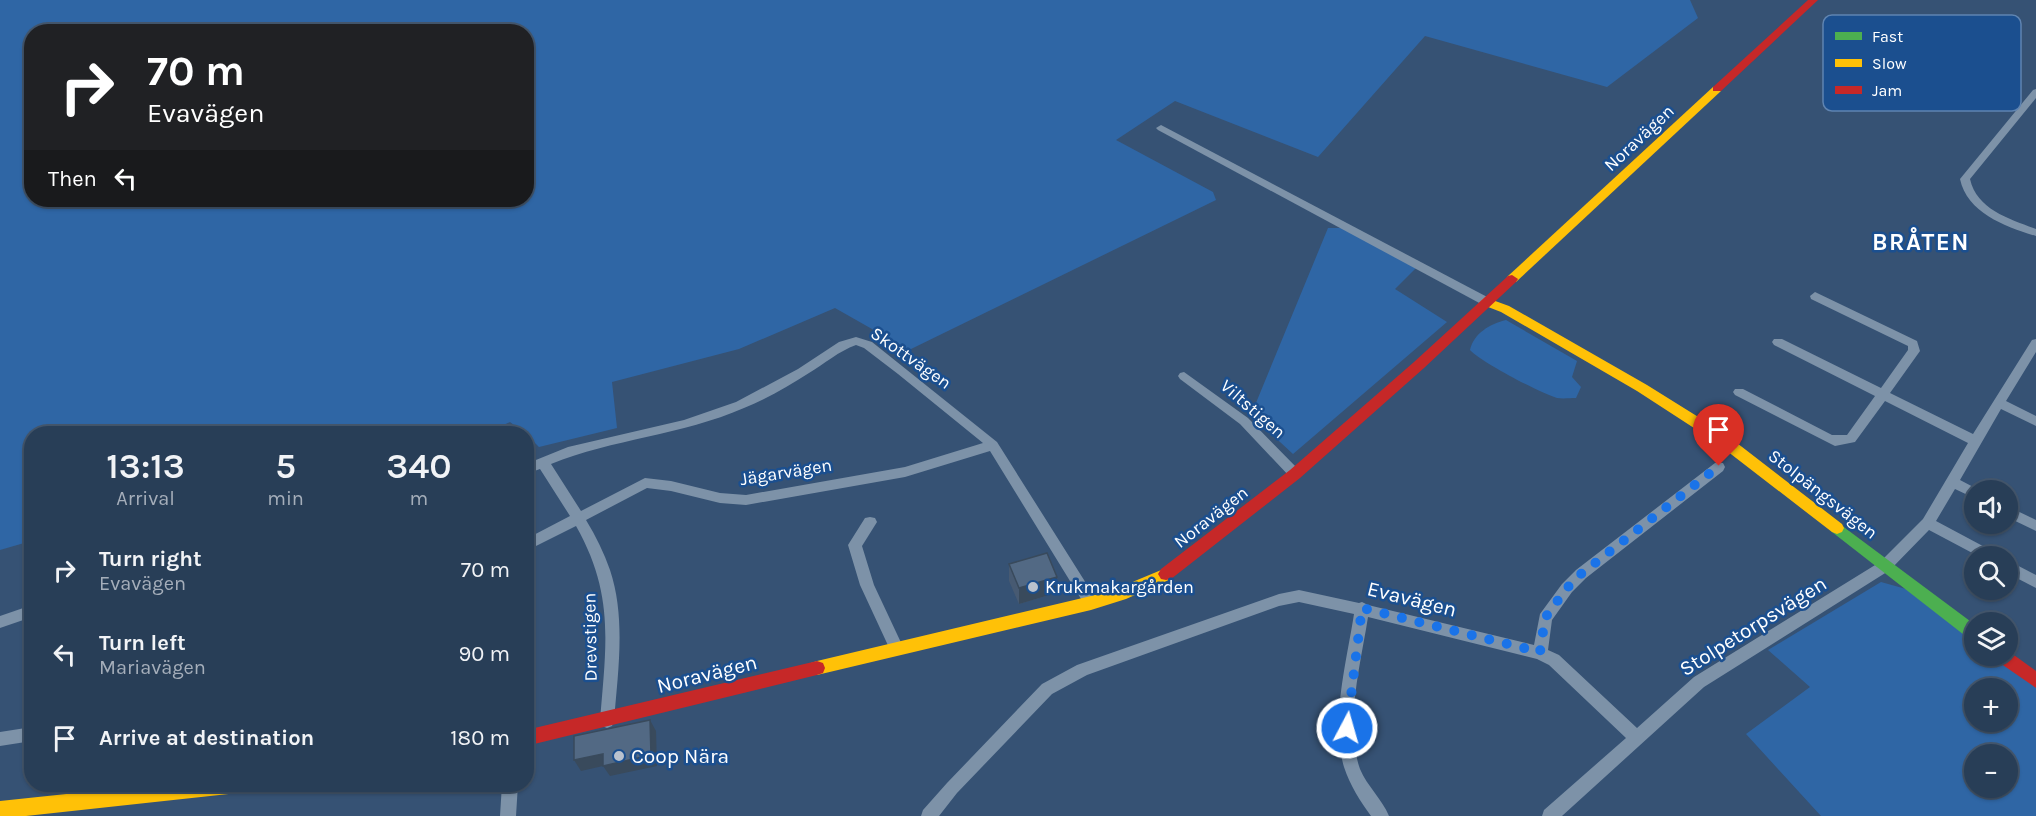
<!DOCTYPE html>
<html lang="en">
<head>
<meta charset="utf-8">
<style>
	:root { --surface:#283e57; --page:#30455d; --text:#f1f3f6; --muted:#a5aeba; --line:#44576d }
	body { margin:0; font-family:Karla,sans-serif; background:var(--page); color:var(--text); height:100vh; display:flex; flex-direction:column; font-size:22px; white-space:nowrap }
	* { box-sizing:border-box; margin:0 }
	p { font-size:20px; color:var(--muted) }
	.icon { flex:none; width:33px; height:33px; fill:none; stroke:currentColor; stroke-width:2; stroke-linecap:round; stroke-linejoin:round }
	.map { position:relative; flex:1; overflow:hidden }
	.side { position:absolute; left:24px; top:426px; width:510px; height:366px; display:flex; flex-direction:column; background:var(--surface); border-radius:24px; box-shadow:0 2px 4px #0004,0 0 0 2px var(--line) }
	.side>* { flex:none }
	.guide { position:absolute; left:24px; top:24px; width:510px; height:183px; border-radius:24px; box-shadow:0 2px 4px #0004,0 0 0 2px var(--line); background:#202124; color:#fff; overflow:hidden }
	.tools { position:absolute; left:1964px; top:480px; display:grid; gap:12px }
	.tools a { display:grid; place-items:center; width:54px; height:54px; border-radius:50%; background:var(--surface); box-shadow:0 2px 4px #0004,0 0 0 2px var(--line); font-size:30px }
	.pin { position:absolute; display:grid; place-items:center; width:51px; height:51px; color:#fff; margin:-62px -26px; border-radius:50% 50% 50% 0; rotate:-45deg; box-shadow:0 0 6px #0007 }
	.pin .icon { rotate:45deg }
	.me { position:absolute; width:66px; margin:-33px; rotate:6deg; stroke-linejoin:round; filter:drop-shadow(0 0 4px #0008) }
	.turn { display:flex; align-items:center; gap:21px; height:126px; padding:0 24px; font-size:27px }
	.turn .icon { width:78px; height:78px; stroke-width:2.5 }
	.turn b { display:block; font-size:42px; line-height:51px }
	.then { display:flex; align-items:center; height:57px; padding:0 24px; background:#0003; gap:12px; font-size:22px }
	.eta { display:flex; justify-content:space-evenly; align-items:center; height:102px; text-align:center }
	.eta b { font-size:36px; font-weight:600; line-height:42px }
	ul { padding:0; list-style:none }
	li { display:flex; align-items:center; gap:18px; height:84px; padding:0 24px }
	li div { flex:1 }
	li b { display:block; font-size:22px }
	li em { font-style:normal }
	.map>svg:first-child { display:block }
	.green { fill:#2f66a5; fill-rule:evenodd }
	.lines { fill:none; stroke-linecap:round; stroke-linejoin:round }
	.street { fill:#7d92a8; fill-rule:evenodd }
	.fast { fill:#4caf50; fill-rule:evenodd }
	.slow { fill:#ffc107; fill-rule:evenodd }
	.jam { fill:#c62828; fill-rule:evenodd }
	.wall { fill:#475a72 }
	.shaded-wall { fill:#394a5c }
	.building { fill:#526984; stroke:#394a5c; stroke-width:1.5 }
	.route { stroke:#1a73e8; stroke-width:10; stroke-dasharray:0 18 }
	.poi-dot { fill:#b9c2ce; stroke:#1b4f8f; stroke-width:2 }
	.labels { text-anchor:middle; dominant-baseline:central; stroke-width:5; stroke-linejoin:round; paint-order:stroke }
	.street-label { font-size:18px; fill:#fff; stroke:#1b4f8f }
	.poi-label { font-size:18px; fill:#fff; stroke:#1b4f8f; text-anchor:start }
	.near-street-label { font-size:21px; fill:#fff; stroke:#1b4f8f }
	.near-poi-label { font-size:21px; fill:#fff; stroke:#1b4f8f; text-anchor:start }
	.district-label { font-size:24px; font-weight:bold; letter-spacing:1.5px; fill:#fff; stroke:#1b4f8f }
	.key { fill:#1b4f8f; stroke:#5f84b1; stroke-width:1.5 }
	.key-label { font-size:16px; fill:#fff }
</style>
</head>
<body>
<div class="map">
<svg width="2036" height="816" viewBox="0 0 2036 816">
	<rect width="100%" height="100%" fill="#365274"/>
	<!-- green -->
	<g class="green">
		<path d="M0,0H1690L1698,18L1607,87L1425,36L1318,157L1175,101L1116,140L1213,192L1216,200L909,350L835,308L739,349L612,382L617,428L539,447L526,434L510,422L484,434H32L31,541L0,550ZM32,32H526V200H32Z"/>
		<polygon points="1328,228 1343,228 1417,267 1395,289 1447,322 1293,454 1251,415"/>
		<path d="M1506,320L1577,361L1572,377L1581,387L1576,398C1570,398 1563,399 1557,398C1540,393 1481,362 1470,350C1474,333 1490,324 1506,320Z"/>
		<path d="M1881,582L1906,589L1974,639V656H1995L2036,687V816H1821L1746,734L1810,687L1768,650ZM1974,688H2007V722H1974ZM1974,754H2007V788H1974Z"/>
	</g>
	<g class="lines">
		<!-- street -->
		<g class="street">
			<path d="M2036,89V98L1970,179C1977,210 2010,219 2036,229V236C2006,227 1967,213 1960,179L2033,90Z"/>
			<polygon points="1161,125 1491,299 1493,302 1487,306 1483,305 1158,130 1156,128"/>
			<path d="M1815,292L1917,341L1920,351L1890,393L1973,434L2032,340L2036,339V352L2006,401L2036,416V426L2001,409L1960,480L1979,490H1974V498L1955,489L1936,521L1994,552L1996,556H1978L1929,530L1890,570L1704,687L1562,816H1542L1544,810L1626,738L1549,665L1537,659L1368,617C1361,663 1344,725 1360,769C1367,786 1382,799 1389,816H1371C1360,801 1350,785 1344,767C1330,722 1347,660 1354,614L1299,602L1279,606L1087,675L1052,694L957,793L939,816H921L923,810L947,783L1042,684L1077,665L1279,594L1299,590L1359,603L1362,602L1368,605L1534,645L1540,614L1562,584L1576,570L1715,463H1723L1725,467L1723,471L1586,578L1572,592L1552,620L1548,650L1559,655L1637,728L1694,677L1880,562L1923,519L1968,443L1885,401L1855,442L1835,446L1831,444L1735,395L1733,392L1735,389H1743L1832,435H1847L1875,396L1774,345L1772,342L1774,339H1782L1881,388L1908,350V346L1811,299L1810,296Z"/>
			<path d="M856,337L872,342L997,442L1096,599L1098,603L1096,607L1091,609L1086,607L990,451L905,477L746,505L720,503L671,491L647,488L586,520C596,536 604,553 610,570C626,618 618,671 614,721L612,726L607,728L602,726L600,721C606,645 615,595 576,526L526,551V539L570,516L540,469L526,474V464L568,447L684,420L736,402L798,369L839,342ZM856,345L864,348L898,374L983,443L905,467L746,495L720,493L671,481L645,478L581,511L551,464C613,439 682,435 744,408C766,399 789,386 809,373C824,364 839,351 856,345Z"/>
			<polygon points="1184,372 1248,418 1299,470 1301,474 1299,478 1291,478 1240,424 1180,379 1178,376 1180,373"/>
			<polygon points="2007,506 2036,520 2036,531 2007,517"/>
			<polygon points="870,517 875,518 877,522 862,546 874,585 904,649 902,654 897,655 892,654 860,585 848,545 865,518"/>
			<polygon points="2007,560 2036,575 2036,588 2007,573"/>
			<polygon points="32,605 32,617 0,628 0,616"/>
			<polygon points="32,727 32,741 0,746 0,732"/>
			<polygon points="502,784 518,784 516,816 500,816"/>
		</g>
		<!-- fast -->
		<polygon class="fast" points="1837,522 1974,624 1974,640 1968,638 1832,532 1830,528 1832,524"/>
		<!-- slow -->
		<g class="slow">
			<polygon points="1717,86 1721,87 1721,91 1516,282 1508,282 1506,279 1508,276 1713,87"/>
			<polygon points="1487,298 1509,306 1647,385 1724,433 1842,524 1844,528 1842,532 1837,534 1832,532 1714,441 1637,391 1501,312 1483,305 1481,302 1483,299"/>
			<polygon points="1166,568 1171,569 1174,574 1171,579 1126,599 1091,610 817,675 811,673 809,668 811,663 817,661 1091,596 1118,588"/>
			<polygon points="161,784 256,784 253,790 247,792 26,816 0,816 0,801"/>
		</g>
		<!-- jam -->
		<g class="jam">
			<polygon points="1808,0 1818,0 1721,91 1713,91 1713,87"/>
			<polygon points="1512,275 1518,279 1516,282 1424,368 1300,478 1171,579 1166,580 1161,579 1158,574 1161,569 1290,470 1414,362 1508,276"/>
			<polygon points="2007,650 2036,671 2036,688 1997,661 1995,656 2007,656"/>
			<polygon points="817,661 823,663 825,668 823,673 817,675 526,746 526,730"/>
		</g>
	</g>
	<!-- wall -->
	<polygon class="wall" points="1009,564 1056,593 1019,604 1009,581"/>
	<!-- shaded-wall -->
	<g class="shaded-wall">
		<polygon points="1057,577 1056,593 1019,604 1019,588"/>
		<polygon points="650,720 656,731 657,766 610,776 603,766 581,771 574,760"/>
	</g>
	<!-- building -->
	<g class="building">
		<polygon points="1047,553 1057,577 1019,588 1009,564"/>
		<polygon points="650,720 651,755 603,766 603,754 574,760 574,736"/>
	</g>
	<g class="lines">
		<!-- route -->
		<polyline class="route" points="1347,728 1362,608 1540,652 1545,618 1567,588 1581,574 1719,466"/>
	</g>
	<!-- markers -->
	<g class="poi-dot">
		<circle cx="1033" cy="587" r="6"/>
		<circle cx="619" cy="756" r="6"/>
	</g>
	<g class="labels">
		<!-- street labels -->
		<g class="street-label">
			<text transform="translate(1639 138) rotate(-43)">Noravägen</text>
			<text transform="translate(911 358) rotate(35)">Skottvägen</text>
			<text transform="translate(1253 409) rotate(41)">Viltstigen</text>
			<text transform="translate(786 472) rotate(-9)">Jägarvägen</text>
			<text transform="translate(1823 494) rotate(38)">Stolpängsvägen</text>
			<text transform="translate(1211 517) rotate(-38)">Noravägen</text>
			<text transform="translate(590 637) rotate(-91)">Drevstigen</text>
		</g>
		<!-- poi labels -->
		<g class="poi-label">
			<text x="1045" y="587">Krukmakargården</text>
		</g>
		<!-- near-street labels -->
		<g class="near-street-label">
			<text transform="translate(1412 599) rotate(14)">Evavägen</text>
			<text transform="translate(1753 626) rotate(-32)">Stolpetorpsvägen</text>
			<text transform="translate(707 674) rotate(-14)">Noravägen</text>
		</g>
		<!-- near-poi labels -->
		<g class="near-poi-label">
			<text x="631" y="756">Coop Nära</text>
		</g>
		<!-- district labels -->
		<g class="district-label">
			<text x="1921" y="242">BRÅTEN</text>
		</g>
	</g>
	<!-- legend -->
	<rect x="1823" y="15" width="198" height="96" rx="9" class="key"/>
	<rect x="1835" y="32" width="27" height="8" fill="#4caf50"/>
	<rect x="1835" y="59" width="27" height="8" fill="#ffc107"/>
	<rect x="1835" y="86" width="27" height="8" fill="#c62828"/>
	<g class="key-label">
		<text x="1872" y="42">Fast</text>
		<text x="1872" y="69">Slow</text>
		<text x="1872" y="96">Jam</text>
	</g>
</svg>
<div class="tools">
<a><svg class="icon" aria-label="sound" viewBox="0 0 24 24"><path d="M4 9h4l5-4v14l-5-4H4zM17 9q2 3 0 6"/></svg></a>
<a><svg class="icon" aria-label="search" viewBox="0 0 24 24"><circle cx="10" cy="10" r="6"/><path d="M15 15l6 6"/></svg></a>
<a><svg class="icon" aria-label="layers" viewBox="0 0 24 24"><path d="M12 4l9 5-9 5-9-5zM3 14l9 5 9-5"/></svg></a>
<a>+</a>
<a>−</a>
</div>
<div class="pin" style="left:1719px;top:466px;background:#d93025"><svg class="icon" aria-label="arrive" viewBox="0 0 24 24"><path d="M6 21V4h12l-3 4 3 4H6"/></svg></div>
<svg class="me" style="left:1347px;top:728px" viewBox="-20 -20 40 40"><circle r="17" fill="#1a73e8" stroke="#fff" stroke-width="3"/><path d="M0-11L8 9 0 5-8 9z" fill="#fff"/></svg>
<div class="guide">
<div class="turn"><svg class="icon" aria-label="right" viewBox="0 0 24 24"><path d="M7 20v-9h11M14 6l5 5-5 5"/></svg><div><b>70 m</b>Evavägen</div></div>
<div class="then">Then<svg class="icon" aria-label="left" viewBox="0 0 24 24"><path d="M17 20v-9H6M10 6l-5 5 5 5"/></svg></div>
</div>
<section class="side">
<div class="eta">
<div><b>13:13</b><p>Arrival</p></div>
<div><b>5</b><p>min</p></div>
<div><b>340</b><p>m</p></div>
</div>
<ul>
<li><svg class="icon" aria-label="right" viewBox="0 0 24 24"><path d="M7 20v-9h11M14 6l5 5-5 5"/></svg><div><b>Turn right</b><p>Evavägen</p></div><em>70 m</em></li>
<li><svg class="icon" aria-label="left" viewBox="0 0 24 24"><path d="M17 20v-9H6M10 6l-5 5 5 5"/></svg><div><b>Turn left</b><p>Mariavägen</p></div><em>90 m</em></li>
<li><svg class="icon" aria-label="arrive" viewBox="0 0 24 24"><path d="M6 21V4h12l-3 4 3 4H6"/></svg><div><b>Arrive at destination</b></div><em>180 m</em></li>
</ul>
</section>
</div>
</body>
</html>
